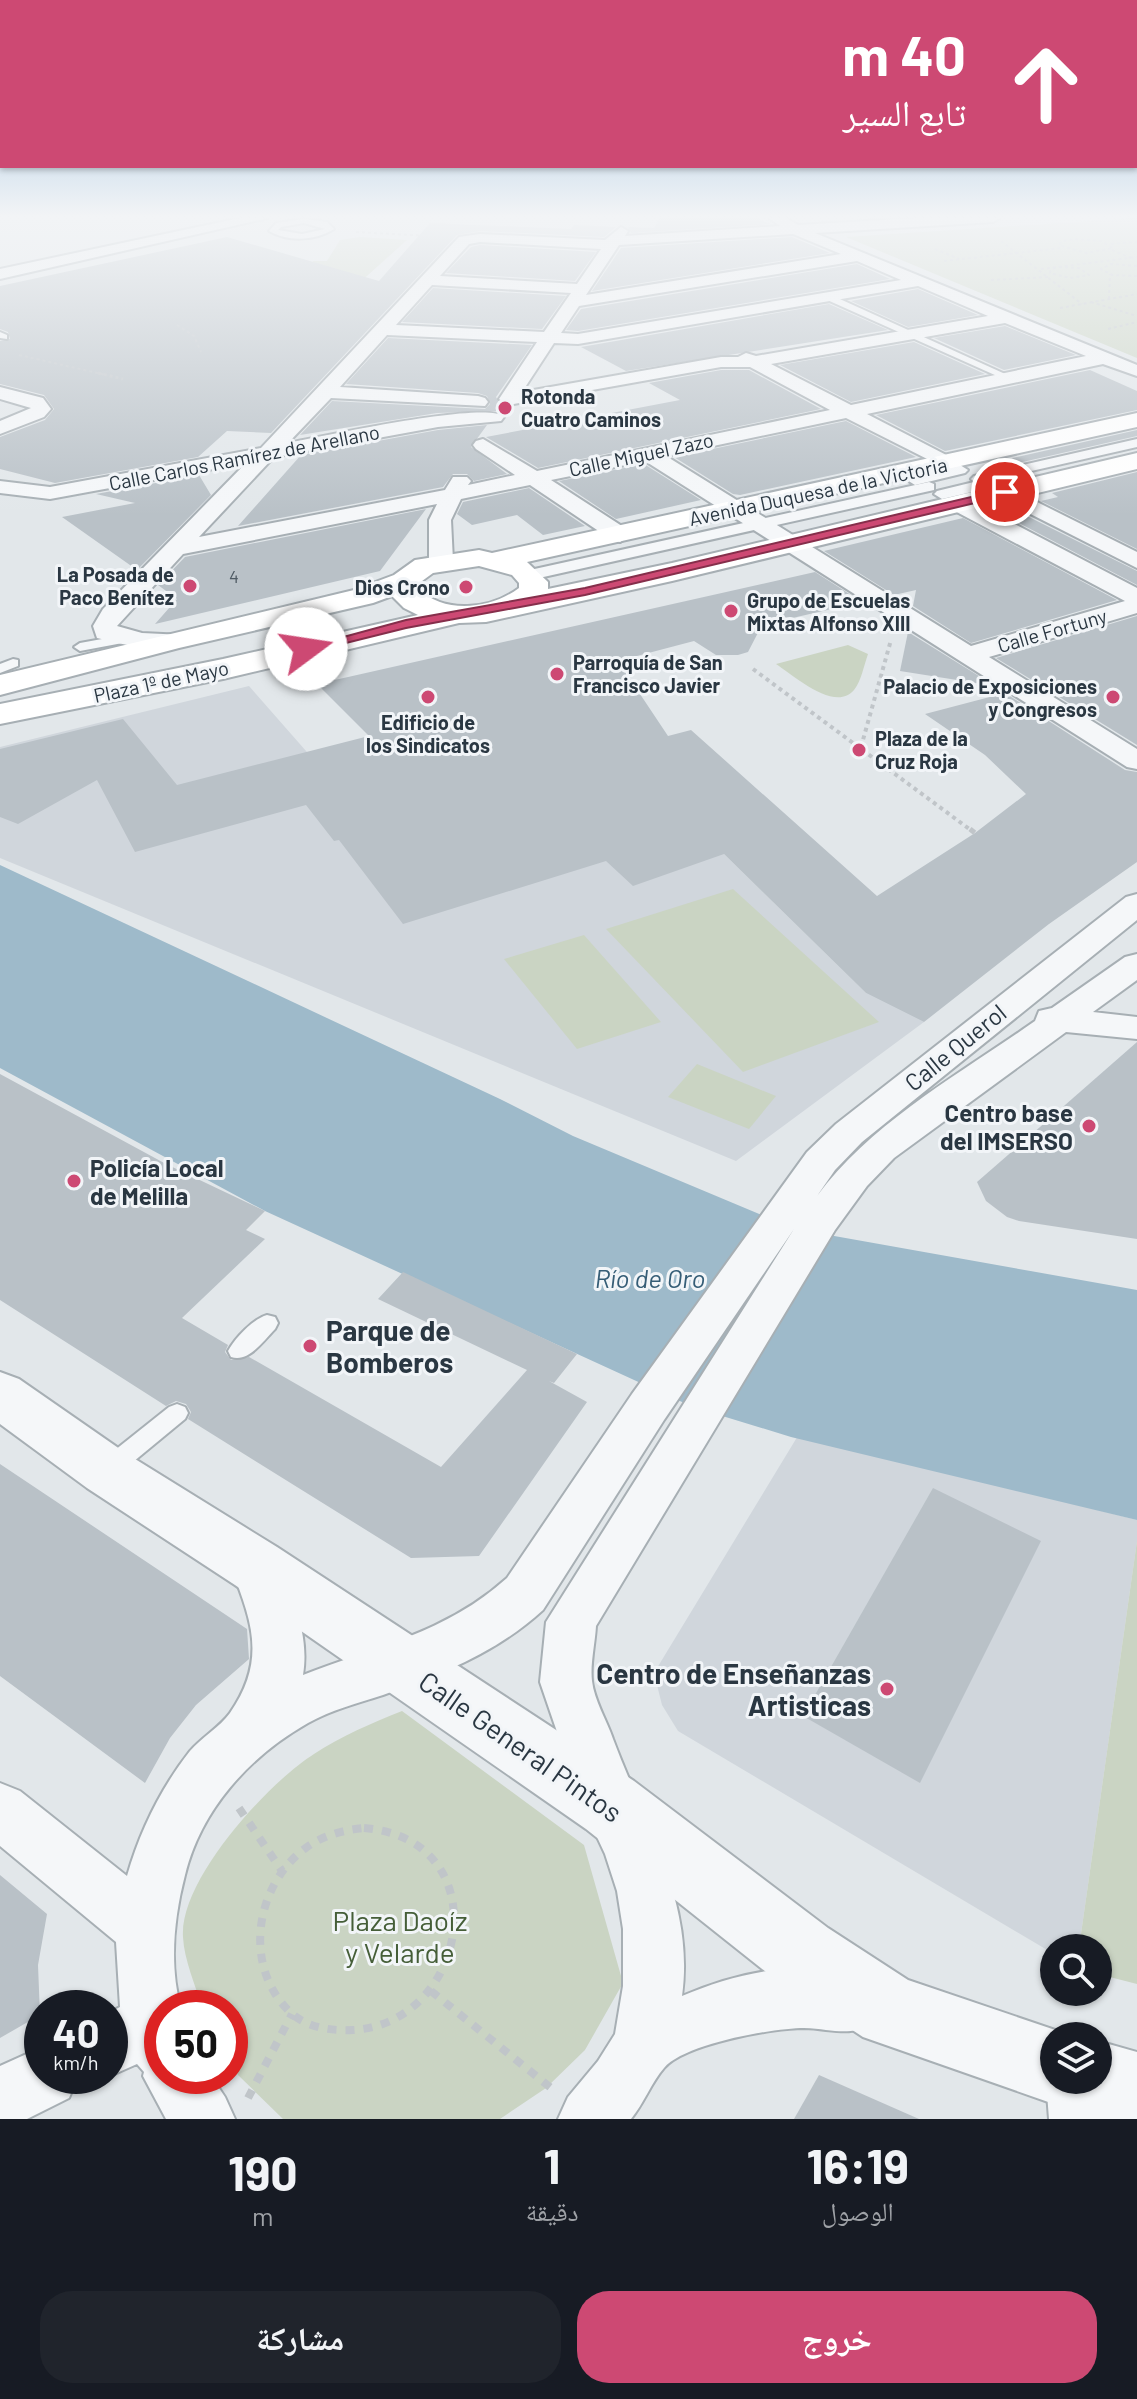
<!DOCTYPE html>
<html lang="ar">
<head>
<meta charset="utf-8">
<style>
	:root { --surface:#171b24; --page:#20242c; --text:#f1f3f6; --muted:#9ea1a6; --accent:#cd4973 }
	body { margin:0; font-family:Barlow,"Noto Naskh Arabic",sans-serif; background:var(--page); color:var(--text); direction:rtl; height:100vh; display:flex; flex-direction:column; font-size:30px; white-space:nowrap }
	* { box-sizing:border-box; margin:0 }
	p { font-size:26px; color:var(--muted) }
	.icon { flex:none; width:44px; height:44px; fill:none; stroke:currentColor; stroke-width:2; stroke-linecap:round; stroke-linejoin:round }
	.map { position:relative; height:2119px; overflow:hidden; direction:ltr }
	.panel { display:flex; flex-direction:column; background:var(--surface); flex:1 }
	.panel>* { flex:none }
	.guide { position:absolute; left:0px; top:0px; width:1138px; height:168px; box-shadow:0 2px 6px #0004; direction:rtl; background:#cd4973; color:#fff; overflow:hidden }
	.tools { position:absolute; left:1040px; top:1934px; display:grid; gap:16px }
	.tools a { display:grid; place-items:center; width:72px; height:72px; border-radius:50%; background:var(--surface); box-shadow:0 2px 6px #0004; font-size:40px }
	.speed { position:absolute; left:24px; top:1990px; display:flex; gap:16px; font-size:40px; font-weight:700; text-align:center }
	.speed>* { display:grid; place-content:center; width:104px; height:104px; border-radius:50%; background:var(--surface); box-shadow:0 2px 6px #0004; line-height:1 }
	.speed small { font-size:20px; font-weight:400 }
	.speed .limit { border:12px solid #d22; background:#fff; color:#111 }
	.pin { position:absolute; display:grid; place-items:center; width:68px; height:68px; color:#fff; margin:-34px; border:4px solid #fff; border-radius:50%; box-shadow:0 2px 8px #0007 }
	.me { position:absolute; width:88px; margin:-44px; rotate:76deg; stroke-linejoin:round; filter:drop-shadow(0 0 6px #0008) }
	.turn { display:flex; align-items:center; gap:28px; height:168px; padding:0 40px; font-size:36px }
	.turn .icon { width:104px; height:104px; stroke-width:2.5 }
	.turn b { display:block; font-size:56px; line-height:68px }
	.eta { display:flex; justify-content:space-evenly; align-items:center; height:136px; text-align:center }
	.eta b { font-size:48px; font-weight:700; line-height:56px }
	.primary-button { display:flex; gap:16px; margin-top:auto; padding:16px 40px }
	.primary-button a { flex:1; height:92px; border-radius:32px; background:var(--accent); color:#fff; font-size:32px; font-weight:700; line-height:92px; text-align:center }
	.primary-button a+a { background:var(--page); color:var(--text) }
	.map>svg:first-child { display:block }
	.built { fill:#d0d6dc }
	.green { fill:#cad4c3 }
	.water { fill:#9ebaca }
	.building { fill:#b9c1c7 }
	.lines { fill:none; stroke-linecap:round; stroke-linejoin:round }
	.service-casing { stroke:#a7afb4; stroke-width:4 }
	.pedestrian-casing { stroke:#a7afb4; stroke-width:4 }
	.minor-casing { stroke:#a7afb4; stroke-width:4 }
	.tertiary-casing { stroke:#a7afb4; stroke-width:4 }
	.secondary-casing { stroke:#a7afb4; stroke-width:4 }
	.path-far4 { stroke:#c0c5c9; stroke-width:2; stroke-dasharray:3 3; stroke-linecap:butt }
	.path-far3 { stroke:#c0c5c9; stroke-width:3; stroke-dasharray:3 3; stroke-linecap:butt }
	.path-far2 { stroke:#c0c5c9; stroke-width:4; stroke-dasharray:4 4; stroke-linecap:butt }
	.path-far1 { stroke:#c0c5c9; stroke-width:5; stroke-dasharray:6 6; stroke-linecap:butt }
	.path { stroke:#c0c5c9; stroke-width:8; stroke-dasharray:9 9; stroke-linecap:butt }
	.service { fill:#f5f7f9; fill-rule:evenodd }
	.pedestrian { fill:#f5f7f9; fill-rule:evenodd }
	.minor { fill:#f5f7f9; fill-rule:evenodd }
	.tertiary { fill:#f5f7f9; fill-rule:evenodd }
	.secondary { fill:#fff; fill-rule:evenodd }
	.route { fill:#cd4973; stroke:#852f4b; stroke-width:2 }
	.poi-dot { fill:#cd4973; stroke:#f2f5f8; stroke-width:3 }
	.labels { text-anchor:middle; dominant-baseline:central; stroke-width:6; stroke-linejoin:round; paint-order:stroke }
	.far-number-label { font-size:18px; fill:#4e5a63 }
	.far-poi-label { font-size:20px; font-weight:bold; fill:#2a3742; stroke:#f2f5f8; text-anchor:start }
	.far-street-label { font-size:20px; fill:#2a3742; stroke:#f2f5f8 }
	.street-label { font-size:24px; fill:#2a3742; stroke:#f2f5f8 }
	.poi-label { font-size:24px; font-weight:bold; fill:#2a3742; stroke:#f2f5f8; text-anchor:end }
	.water-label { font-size:26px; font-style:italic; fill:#355d76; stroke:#f2f5f8 }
	.near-poi-label { font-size:28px; font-weight:bold; fill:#2a3742; stroke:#f2f5f8; text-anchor:start }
	.near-street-label { font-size:28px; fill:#2a3742; stroke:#f2f5f8 }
	.near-park-label { font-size:28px; fill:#455e38; stroke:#f2f5f8 }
</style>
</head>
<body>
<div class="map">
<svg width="1137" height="2119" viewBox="0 0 1137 2119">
	<rect width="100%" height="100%" fill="#e2e7ea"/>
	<!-- built -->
	<g class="built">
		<polygon points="249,686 335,784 724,854 866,993 924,1022 736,1161 0,858 0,747"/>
		<polygon points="799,1434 1137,1520 1137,1541 1079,1948 1054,1948 1054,1954 678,1731 662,1705 654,1673"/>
	</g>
	<!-- green -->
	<g class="green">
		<polygon points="1137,218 1137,358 846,237"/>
		<polygon points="360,237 407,240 358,284 308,283 313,261 327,261 340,240"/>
		<path d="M848,645L868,654C864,665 861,682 854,690C835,713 793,675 776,664Z"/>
		<polygon points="733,889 879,1022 743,1072 606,929"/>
		<polygon points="584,935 661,1022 577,1049 504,959"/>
		<polygon points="697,1064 776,1096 749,1129 668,1097"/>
		<polygon points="1137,1541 1137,1984 1098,1974 1098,1948 1079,1948"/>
		<path d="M402,1711L584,1845L623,1983L585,2050L546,2088L500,2119H283L238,2075L230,2061V2008H202C196,1986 184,1960 183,1937C179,1880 268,1783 314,1754C341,1736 372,1723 402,1711Z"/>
	</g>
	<!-- water -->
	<polygon class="water" points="0,865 500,1099 573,1136 795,1229 1137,1290 1137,1520 791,1437 693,1407 265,1211 0,1068"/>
	<!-- building -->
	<g class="building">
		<polygon points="660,218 757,218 770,224 631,233 628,227 654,228"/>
		<polygon points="430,223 571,229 574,225 616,227 604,237 480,231 457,235 271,433 227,431 198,457 55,483 0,469 0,437 45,420 54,409 44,395 0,384 0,341 10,339 8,332 0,329 0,286 227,237 379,281"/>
		<polygon points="792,237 830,253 592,291 621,248"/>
		<polygon points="480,245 596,252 575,281 446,273 471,247"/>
		<polygon points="857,264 890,279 578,331 566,330 581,309"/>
		<polygon points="433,288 566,296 542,329 402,322"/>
		<polygon points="918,289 978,315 908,327 851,301"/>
		<polygon points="829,304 888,330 626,371 581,347"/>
		<polygon points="1005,326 1076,355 1004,370 934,338"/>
		<polygon points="388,338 532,345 496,397 500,404 496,411 437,413 300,435 332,401 485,409 490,404 487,396 478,393 346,384"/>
		<polygon points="914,342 985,374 851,402 780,365"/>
		<polygon points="721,370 749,370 821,409 538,468 486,437 680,400 649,383"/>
		<polygon points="1090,370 1137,391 1137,410 945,451 876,415"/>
		<polygon points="846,421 916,457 740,495 733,494 674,457"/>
		<polygon points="487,425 471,447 507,474 474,481 467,474 453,474 443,487 238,526 301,455 438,430"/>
		<polygon points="1137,430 1137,436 1000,467 990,463"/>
		<polygon points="644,464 701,500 616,519 559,481"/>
		<polygon points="1137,472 1137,549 1041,501 1058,497 1052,493"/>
		<polygon points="199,475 211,495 137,570 62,517 135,503 96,494"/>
		<polygon points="529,488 585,526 543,535 517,515 472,525 457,514 463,502"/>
		<polygon points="1011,508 1137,571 1137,585 996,511"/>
		<polygon points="426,509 380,571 155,624 177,599 158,585 185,557"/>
		<polygon points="963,518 1117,600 971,643 913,606 916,590 894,595 824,551"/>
		<polygon points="815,572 862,602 762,625 748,652 738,655 716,655 694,641 618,661 668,736 691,730 877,896 975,833 1026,794 985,755 925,714 1005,693 1125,770 1137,772 1137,862 1049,924 924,1022 866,993 724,854 633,886 606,861 403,924 339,840 334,841 306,805 135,852 97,780 18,824 0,817 0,749 123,719 177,785 369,736 317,684"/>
		<polygon points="1137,616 1137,745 996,658"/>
		<polygon points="908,632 995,686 900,671"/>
		<polygon points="1137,1042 1137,1239 1019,1221 1007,1217 986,1201 977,1182"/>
		<polygon points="0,1074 166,1164 265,1211 246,1230 265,1239 182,1318 228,1345 225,1352 231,1360 249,1357 441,1467 527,1370 378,1299 403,1272 577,1354 554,1383 549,1381 587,1402 479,1556 411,1558 188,1419 191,1412 186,1404 176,1401 166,1406 0,1300"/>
		<polygon points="0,1464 247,1629 249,1659 196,1705 170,1738 145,1783 0,1676"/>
		<polygon points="933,1488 1041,1541 920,1783 803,1716"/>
		<polygon points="0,1875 47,1914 38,1965 40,2015 0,2038"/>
		<polygon points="819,2075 919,2119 794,2119"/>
	</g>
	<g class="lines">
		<!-- service casing -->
		<g class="service-casing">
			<g id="service">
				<path d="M304,219L327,222L334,229C315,241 288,242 269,231L276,223ZM304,223L325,229L302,234L278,230L281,227Z"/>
				<polygon points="825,295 831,295 1014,378 1006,380 825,299"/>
				<polygon points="0,332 7,335 7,339 0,338"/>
				<polygon points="124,635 128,636 128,642 80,651 74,647 80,643"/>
				<polygon points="13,659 18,660 18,666 0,673 0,664"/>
				<path d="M267,1315L275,1317L278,1323L275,1329C263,1341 249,1363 231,1357L228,1351C235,1338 253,1319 267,1315Z"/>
				<polygon points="177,1404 185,1407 188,1413 185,1419 116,1476 108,1479 100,1476 96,1469 100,1462 169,1407"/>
			</g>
		</g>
		<!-- pedestrian casing -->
		<g class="pedestrian-casing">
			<g id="pedestrian">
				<polygon points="1137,439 1137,447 992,480 996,484 993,487 942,499 934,494 937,491 974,482 971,479 974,476"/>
				<polygon points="960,465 968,470 965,473 915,485 907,480 910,477"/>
				<polygon points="929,482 934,484 934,490 530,580 522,575 530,570"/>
			</g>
		</g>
		<!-- minor casing -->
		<g class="minor-casing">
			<g id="minor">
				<polygon points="240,218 268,218 0,279 0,269"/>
				<path d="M769,218H786L798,225L917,218H1000L993,222L815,233L1137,365V376L1103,364L867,414L954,459L957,463L954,467L947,469L846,418L666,456L971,646L1125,601L951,509L948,504L951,499H967L1137,588V613L989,657L1137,749V769L1127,767L645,461L551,480L628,530L631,535L620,542L612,540L530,485L461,499L451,520L453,561L449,566H433L429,561V520L437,504L183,554L117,626L142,633L184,635L188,640L184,645C155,653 126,645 97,638L93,626L103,609L246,463L50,499L0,493V481L50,487L261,448L459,237L480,234L605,240L621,227L628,231L625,236L780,226ZM793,234L841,254L586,295L619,245ZM480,242L601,249L577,284L440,276L469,244ZM857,261L901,280L578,334L561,333L579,306ZM432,285L571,293L544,332L396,325ZM918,286L988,316L756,356L746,353L738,357H721L522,392L554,343L578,344ZM1005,323L1086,356L851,405L771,364ZM387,335L537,342L499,399L508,405L721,367H750L830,410L537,471L483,439L476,441L473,445L476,449L515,475L468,485L471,481L467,477H453L445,490L199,537L274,457L438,427L501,421L504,417C488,400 320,437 288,443L331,398L485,406L488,402L485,398L478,396L340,387Z"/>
				<polygon points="0,387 43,398 51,409 44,417 0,434 0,421 31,408 0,399"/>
				<polygon points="1005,486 1137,552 1137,568 997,497 994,492 997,487"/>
				<path d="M1137,894V920L862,1142L835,1170L817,1196C873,1121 960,1074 1035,1021L1039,1011L1052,1008L1125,957L1137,954V980L1093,1012L1137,1017V1039L1066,1032L894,1158L867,1186L835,1230L596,1626C595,1644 590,1664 592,1681C594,1700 607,1721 613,1739C644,1823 695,1902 682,1996C743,1970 813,1956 875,1982L884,2003L875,2024C846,2037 834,2029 804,2028C773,2028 684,2044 664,2068C651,2083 644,2103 631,2119H558L568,2097L598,2061L615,2034L623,1986V1929L617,1891L605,1854L582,1805L540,1682L546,1622L794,1229L664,1420L543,1610C496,1653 442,1674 383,1695C358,1703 331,1710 308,1723C250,1756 201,1809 185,1875C174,1917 169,1966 181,2008H162V2076H211L225,2097L235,2119H166L143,2076L144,2072L137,2064L110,2076V2012L120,2007L116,1942L0,1846V1783L20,1791L127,1876C140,1831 161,1788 190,1751C202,1737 220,1727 230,1713C266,1661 253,1623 231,1568L239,1553L256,1546L273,1553C291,1590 310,1633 303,1675C377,1646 446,1633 507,1578L632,1394L807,1152L836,1124L1126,897Z"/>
				<polygon points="42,2047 42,2076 78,2076 69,2098 27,2119 0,2119 0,2066"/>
				<polygon points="1098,2058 1108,2080 1113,2119 1049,2119 1046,2080 1054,2060 1054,2080 1098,2080"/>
			</g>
		</g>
		<!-- tertiary casing -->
		<g class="tertiary-casing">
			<polygon id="tertiary" points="0,1372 19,1379 127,1454 277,1547 634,1781 828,1928 908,1980 1073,2036 1054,2036 1054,2080 1098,2080 1098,2041 1137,2052 1137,2119 1105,2119 1071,2106 1068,2098 1054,2104 863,2037 776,1980 586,1829 235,1585 87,1488 0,1424"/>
		</g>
		<!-- secondary casing -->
		<g class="secondary-casing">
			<path id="secondary" d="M1137,413V427L527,562L548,582V589L672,563L1137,453V469L672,581L486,622L459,623L223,679L0,724V704L223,659L418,615L404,608L392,596L373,603L179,648L0,695V675L354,590L394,575L415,560L479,550L492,553ZM479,566L512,575L519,583V588C491,609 444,615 418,588V584L433,573Z"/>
		</g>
		<!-- path-far4 -->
		<g class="path-far4">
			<polyline points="356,232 430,236"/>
			<polygon points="1075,239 1101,241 1113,248 1086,253 1059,245 1062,241"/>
			<polyline points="1001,241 1082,304"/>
			<polyline points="1111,244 1137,242"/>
			<polyline points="935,249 959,259"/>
			<polyline points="1112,250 1131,258"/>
			<polyline points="944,261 1062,248"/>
			<polyline points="1137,266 1111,264 1101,269 1112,275 1137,276"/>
			<polygon points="1059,267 1079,268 1089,275 1070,278 1050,273 1051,269"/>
			<polyline points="1041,269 1137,257"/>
			<polyline points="991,280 1049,277"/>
			<polyline points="1109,299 1110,274"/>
			<polyline points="1091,302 1137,316"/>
			<polyline points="1060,308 1137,294"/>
			<polyline points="177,325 194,336 201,352"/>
			<polyline points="1108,329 1137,322"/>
			<polyline points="19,355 106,375"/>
		</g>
		<!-- path-far3 -->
		<polyline class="path-far3" points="98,373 123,379"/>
		<!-- path-far2 -->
		<g class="path-far2">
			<polyline points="753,669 972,831"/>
			<polyline points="861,747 891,640"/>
		</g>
		<!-- path-far1 -->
		<polyline class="path-far1" points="970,829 975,833"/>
		<!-- path -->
		<g class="path">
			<polyline points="239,1808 282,1871"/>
			<path d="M364,1828C500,1839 470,2023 353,2030C331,2031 307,2028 290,2012C242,1966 255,1884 307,1847C324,1835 344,1830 364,1828Z"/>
			<polyline points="431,1991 551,2088"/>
			<polyline points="248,2098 292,2014"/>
		</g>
		<!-- service -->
		<use href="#service" class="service"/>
		<!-- pedestrian -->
		<use href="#pedestrian" class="pedestrian"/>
		<!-- minor -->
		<use href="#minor" class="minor"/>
		<!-- tertiary -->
		<use href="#tertiary" class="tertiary"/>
		<!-- secondary -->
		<use href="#secondary" class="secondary"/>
	</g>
	<!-- sky -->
	<linearGradient id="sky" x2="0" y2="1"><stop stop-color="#8ab6dc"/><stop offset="0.42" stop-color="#f2f4f6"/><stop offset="1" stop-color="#f2f4f6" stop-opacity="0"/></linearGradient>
	<rect width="1137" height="515" fill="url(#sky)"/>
	<!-- route -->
	<polygon class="route" points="1005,489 1010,492 1009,495 585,595 406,628 306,653 299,649 406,620 585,588"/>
	<!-- markers -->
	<g class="poi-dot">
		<circle cx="505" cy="408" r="8"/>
		<circle cx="190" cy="586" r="8"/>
		<circle cx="466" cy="587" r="8"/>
		<circle cx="731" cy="611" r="8"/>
		<circle cx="557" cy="674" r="8"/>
		<circle cx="428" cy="697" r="8"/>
		<circle cx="1113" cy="697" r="8"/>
		<circle cx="859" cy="750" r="8"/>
		<circle cx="1089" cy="1126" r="8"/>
		<circle cx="74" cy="1181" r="8"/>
		<circle cx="310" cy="1346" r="8"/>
		<circle cx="887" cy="1689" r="8"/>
	</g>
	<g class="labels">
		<!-- far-number labels -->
		<g class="far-number-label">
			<text x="234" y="576">4</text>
		</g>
		<!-- far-poi labels -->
		<g class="far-poi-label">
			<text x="521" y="396">Rotonda<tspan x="521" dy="23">Cuatro Caminos</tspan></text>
			<text x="174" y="574" text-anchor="end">La Posada de<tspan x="174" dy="23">Paco Benítez</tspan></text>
			<text x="450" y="587" text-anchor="end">Dios Crono</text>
			<text x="747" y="600">Grupo de Escuelas<tspan x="747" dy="23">Mixtas Alfonso XIII</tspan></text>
			<text x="573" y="662">Parroquía de San<tspan x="573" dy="23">Francisco Javier</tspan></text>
			<text x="1097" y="686" text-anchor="end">Palacio de Exposiciones<tspan x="1097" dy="23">y Congresos</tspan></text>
			<text x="428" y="722" text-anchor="middle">Edificio de<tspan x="428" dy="23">los Sindicatos</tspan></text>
			<text x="875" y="738">Plaza de la<tspan x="875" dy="23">Cruz Roja</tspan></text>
		</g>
		<!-- far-street labels -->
		<g class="far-street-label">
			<text transform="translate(641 454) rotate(-12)">Calle Miguel Zazo</text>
			<text transform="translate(244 457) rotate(-11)">Calle Carlos Ramírez de Arellano</text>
			<text transform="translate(818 491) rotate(-12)">Avenida Duquesa de la Victoria</text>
			<text transform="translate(1052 630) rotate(-16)">Calle Fortuny</text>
			<text transform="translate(161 681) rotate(-12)">Plaza 1º de Mayo</text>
		</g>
		<!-- street labels -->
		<g class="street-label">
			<text transform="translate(955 1047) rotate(-39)">Calle Querol</text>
		</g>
		<!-- poi labels -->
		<g class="poi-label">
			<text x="1073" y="1112">Centro base<tspan x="1073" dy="28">del IMSERSO</tspan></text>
			<text x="90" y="1167" text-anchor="start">Policía Local<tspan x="90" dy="28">de Melilla</tspan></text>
		</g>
		<!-- water labels -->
		<g class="water-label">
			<text x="650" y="1277">Río de Oro</text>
		</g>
		<!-- near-poi labels -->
		<g class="near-poi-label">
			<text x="326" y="1330">Parque de<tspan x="326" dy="32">Bomberos</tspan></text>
			<text x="871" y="1673" text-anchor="end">Centro de Enseñanzas<tspan x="871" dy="32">Artisticas</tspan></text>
		</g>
		<!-- near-street labels -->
		<g class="near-street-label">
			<text transform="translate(521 1746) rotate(35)">Calle General Pintos</text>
		</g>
		<!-- near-park labels -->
		<g class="near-park-label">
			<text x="400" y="1920">Plaza Daoíz<tspan x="400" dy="32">y Velarde</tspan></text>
		</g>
	</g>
</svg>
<div class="tools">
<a><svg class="icon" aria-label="search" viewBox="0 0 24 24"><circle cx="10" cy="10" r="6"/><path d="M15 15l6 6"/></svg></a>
<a><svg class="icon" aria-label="layers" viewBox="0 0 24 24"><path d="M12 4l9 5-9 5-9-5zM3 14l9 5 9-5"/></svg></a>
</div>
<div class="speed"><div>40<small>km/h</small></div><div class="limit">50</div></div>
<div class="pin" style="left:1005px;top:492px;background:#d93025"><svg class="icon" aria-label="arrive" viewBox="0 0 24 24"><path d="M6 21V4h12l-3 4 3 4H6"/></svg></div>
<svg class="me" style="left:306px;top:649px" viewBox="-20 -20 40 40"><circle r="19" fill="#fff"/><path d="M0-13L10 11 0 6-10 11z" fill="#cd4973"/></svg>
<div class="guide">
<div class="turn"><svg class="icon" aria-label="ahead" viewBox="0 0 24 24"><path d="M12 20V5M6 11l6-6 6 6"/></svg><div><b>40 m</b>تابع السير</div></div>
</div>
</div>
<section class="panel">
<div class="eta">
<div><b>16:19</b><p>الوصول</p></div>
<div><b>1</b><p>دقيقة</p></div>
<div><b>190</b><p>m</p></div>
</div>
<div class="primary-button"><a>خروج</a><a>مشاركة</a></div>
</section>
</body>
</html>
